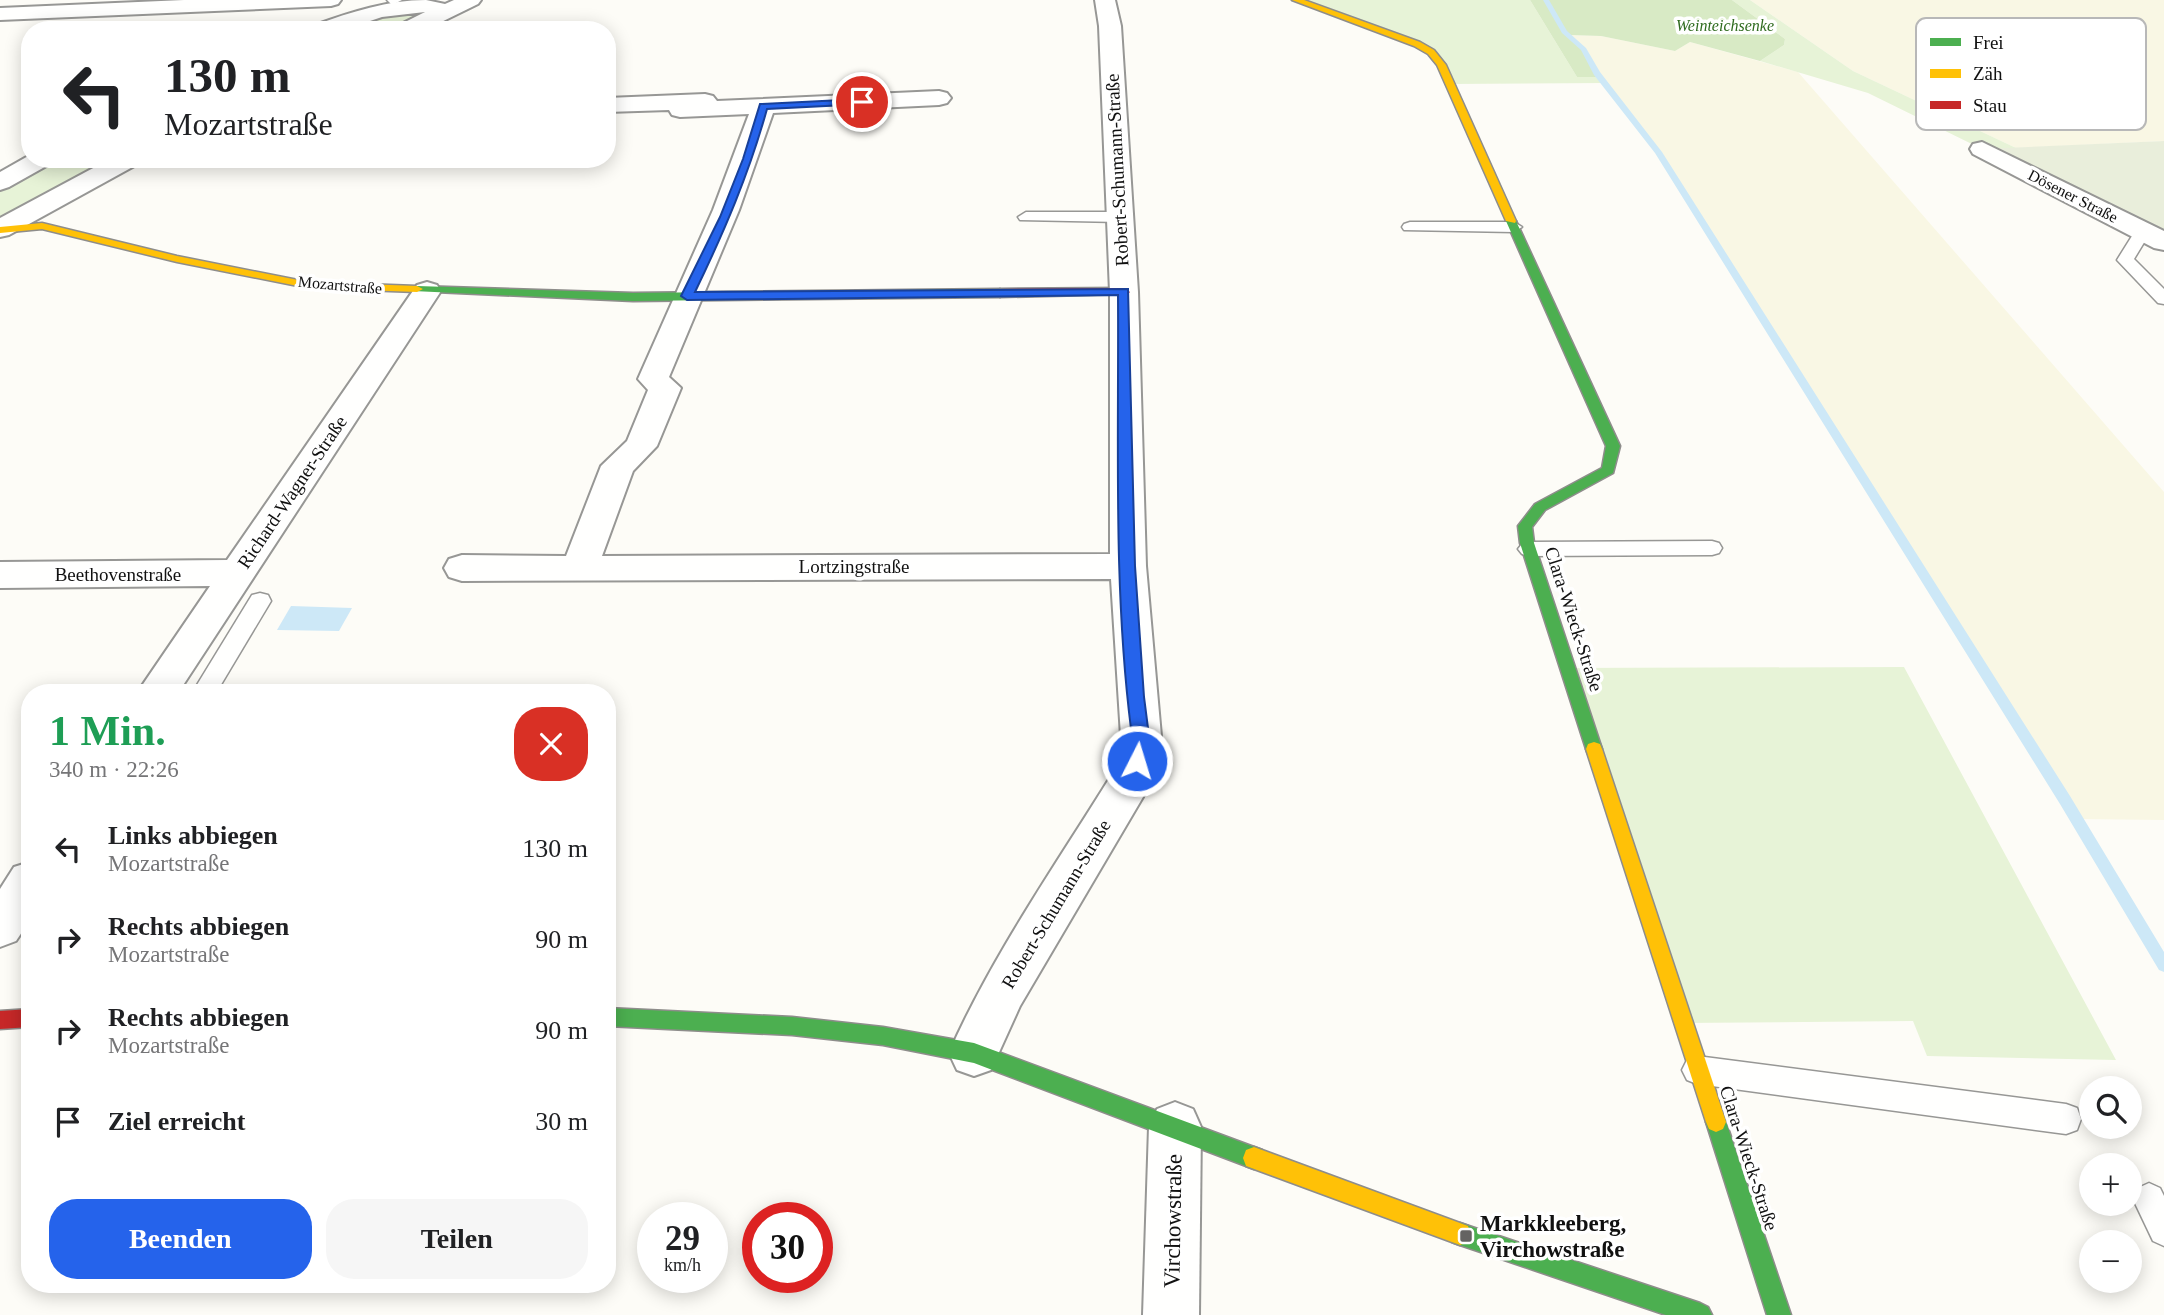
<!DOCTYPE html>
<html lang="de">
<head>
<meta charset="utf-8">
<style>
	:root { --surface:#fff; --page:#f6f6f6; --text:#202124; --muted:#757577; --accent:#2563eb }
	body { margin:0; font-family:"Times New Roman",serif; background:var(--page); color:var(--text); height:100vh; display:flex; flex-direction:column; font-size:26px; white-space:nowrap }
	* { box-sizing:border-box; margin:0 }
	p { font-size:23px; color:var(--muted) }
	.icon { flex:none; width:38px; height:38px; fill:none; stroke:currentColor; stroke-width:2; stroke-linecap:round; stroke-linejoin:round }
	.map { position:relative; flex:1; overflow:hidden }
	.panel { position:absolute; left:21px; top:684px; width:595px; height:609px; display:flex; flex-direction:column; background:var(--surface); border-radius:28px; box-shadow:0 4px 18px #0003 }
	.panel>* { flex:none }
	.hud { position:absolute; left:21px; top:21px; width:595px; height:147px; border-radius:28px; box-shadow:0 4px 18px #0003; background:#fff; color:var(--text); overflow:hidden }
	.buttons { position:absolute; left:2079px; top:1076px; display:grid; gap:14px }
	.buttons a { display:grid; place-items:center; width:63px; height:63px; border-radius:50%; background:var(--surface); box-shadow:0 4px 18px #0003; font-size:35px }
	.speed { position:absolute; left:637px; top:1202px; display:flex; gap:14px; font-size:35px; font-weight:700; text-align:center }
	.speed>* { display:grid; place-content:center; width:91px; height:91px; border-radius:50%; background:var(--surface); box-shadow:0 4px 18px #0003; line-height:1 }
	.speed small { font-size:18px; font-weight:400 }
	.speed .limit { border:10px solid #d22; background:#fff; color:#111 }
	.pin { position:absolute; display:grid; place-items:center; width:60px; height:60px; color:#fff; margin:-30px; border:4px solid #fff; border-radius:50%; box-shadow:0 2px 7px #0007 }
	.me { position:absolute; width:77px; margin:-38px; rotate:5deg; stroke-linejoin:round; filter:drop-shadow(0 0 5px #0008) }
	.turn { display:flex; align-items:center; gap:24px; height:147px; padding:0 28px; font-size:32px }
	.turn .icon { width:91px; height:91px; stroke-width:2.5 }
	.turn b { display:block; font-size:49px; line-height:60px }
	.round { display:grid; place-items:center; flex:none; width:74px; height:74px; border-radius:28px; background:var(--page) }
	.head { display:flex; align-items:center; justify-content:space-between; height:119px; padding:0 28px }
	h1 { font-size:42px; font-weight:700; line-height:52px; color:#1e9e55 }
	.cta { display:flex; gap:14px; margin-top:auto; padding:14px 28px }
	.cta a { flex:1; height:80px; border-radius:28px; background:var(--accent); color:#fff; font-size:28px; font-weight:700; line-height:80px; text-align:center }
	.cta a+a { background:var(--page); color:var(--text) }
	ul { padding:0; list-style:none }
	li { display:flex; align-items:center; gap:21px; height:91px; padding:0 28px }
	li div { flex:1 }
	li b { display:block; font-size:26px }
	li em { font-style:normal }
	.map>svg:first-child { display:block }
	.farmland { fill:#f9f7e4 }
	.green { fill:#e7f3d7 }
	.forest { fill:#d8eac5 }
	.cemetery { fill:#e9eedb }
	.water { fill:#cde8f7 }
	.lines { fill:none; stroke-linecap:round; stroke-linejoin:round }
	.stream { fill:#cde8f7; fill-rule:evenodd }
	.lane-casing { stroke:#979795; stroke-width:3 }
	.street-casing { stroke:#979795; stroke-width:4 }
	.fast-casing { stroke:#8e8d8b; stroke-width:3 }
	.slow-casing { stroke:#8e8d8b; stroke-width:3 }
	.jam-casing { stroke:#8e8d8b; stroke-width:3 }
	.lane { fill:#fffffe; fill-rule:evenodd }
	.street { fill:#fffffe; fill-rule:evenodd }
	.fast { fill:#4caf50; fill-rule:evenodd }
	.slow { fill:#ffc107; fill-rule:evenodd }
	.jam { fill:#c62828; fill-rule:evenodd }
	.route { fill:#2563eb; stroke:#184099; stroke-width:2 }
	.poi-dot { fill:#646362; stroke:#fff; stroke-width:2.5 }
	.labels { text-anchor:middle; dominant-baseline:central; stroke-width:7; stroke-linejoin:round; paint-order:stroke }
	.far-park-label { font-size:16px; font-style:italic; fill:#2f6b1f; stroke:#fff }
	.far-street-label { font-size:16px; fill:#111; stroke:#fff }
	.street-label { font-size:19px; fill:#111; stroke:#fff }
	.near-street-label { font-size:23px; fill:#111; stroke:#fff }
	.near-poi-label { font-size:23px; font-weight:bold; fill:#111; stroke:#fff; text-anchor:start }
	.key { fill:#fff; stroke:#b8b8b8; stroke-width:2 }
	.key-label { font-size:19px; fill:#111 }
</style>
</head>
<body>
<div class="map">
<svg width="2164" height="1315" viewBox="0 0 2164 1315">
	<rect width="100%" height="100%" fill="#fdfcf7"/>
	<!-- farmland -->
	<g class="farmland">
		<polygon points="1750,0 2164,0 2164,141 2016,148 1853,71"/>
		<polygon points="1568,35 1601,36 1675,51 1690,42 1798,72 2164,492 2164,820 2076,819 1658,152 1597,73 1584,49"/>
	</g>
	<!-- green -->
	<g class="green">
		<polygon points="414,0 430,2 437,8 407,30 323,30 392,1"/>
		<polygon points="1296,0 1530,0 1577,77 1601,77 1606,83 1450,84 1431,52"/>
		<polygon points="1732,0 1750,0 1853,71 2016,148 1982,149 1868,93 1760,61 1784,45 1785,39"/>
		<polygon points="41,159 129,159 0,229 0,182"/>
		<polygon points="1904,667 2116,1060 1927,1056 1913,1021 1682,1023 1568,668"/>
	</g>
	<!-- forest -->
	<polygon class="forest" points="1530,0 1732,0 1785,39 1784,45 1760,61 1690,42 1675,51 1601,36 1569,35 1584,49 1601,77 1577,77"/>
	<!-- cemetery -->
	<polygon class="cemetery" points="2164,141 2164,242 1982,149"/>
	<!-- water -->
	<polygon class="water" points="291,606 352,608 339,631 277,630"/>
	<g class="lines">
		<!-- stream -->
		<polygon class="stream" points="1543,0 1549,0 1567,31 1586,48 1600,72 1662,152 2070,796 2164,952 2164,972 2159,970 2060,804 1655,153 1594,75 1581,50 1562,33"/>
		<!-- lane casing -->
		<g class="lane-casing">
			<g id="lane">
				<polygon points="387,0 402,0 392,5"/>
				<polygon points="1026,212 1120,212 1128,217 1120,222 1020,220 1018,217"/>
				<polygon points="1410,222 1514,222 1522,227 1514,232 1404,230 1402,227 1404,224"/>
				<polygon points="2143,226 2151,231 2134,259 2164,289 2164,304 2158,303 2117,260 2137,228"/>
				<polygon points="1712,541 1719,543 1722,548 1719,553 1712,555 1529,556 1522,554 1518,549 1522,544 1529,542"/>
				<polygon points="260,593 268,595 271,601 216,693 192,693 252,595"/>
				<polygon points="1697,1056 2066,1104 2077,1108 2081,1119 2077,1130 2066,1134 1697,1084 1687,1080 1682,1070 1687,1060"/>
				<polygon points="2149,1183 2160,1188 2164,1196 2164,1246 2153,1241 2133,1199 2138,1188"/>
			</g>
		</g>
		<!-- street casing -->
		<g class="street-casing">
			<g id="street">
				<polygon points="184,0 341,0 338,4 331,6 0,20 0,8"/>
				<path d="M426,0L445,4L454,0H481L478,4L425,30H396L399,25L425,12L382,17L343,30H312L315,25C351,12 388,0 426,0Z"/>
				<path d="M1095,0H1115L1121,26L1138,292L1146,566L1161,736L1158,761L1143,797L1020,1006L991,1070L974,1076L957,1070L949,1053C992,956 1053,869 1109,779L1116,761L1121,736L1111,579L462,581L449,577L444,568L449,559L462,555L566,556L601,466L627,441L648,390L638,379L713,210L749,114L680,117L672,115L669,110L607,112V98L705,94L713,96L717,101L939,91L947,93L951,98L947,103L939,105L773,113L739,210L669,377L681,388L657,446L633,471L602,556L1110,554V292L1099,26Z"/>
				<polygon points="1982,142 2164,231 2164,250 2154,248 1973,154 1970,149 1973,144"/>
				<polygon points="30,155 30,159 53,159 50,164 9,187 0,190 0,172"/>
				<polygon points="110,159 141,159 138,164 9,235 0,237 0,218"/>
				<polygon points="427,282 437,285 441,291 178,693 137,693 210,586 0,588 0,562 227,560 417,285"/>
				<polygon points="30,862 30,920 16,941 0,947 0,889 14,867"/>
				<polygon points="1175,1102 1193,1109 1201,1127 1199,1315 1143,1315 1149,1127 1157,1109"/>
			</g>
		</g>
		<!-- fast casing -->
		<g class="fast-casing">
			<g id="fast">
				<polygon points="1511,218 1516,221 1620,446 1613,473 1545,510 1532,527 1534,543 1602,749 1600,754 1588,754 1586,749 1520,543 1518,526 1535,504 1602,468 1606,446 1506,221"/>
				<polygon points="417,286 633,293 1000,289 1006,293 1000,297 633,301 413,291 413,287"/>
				<polygon points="607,1008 792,1017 883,1027 974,1043 1254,1147 1262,1150 1265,1158 1262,1166 1254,1169 974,1063 883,1045 792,1035 607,1026"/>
				<polygon points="1716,1112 1723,1115 1726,1122 1791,1315 1767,1315 1706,1122 1709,1115"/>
				<polygon points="1460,1223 1700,1303 1708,1307 1712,1315 1666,1315 1460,1245 1452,1242 1449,1234 1452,1226"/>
			</g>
		</g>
		<!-- slow casing -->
		<g class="slow-casing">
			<g id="slow">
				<polygon points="1292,0 1304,0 1420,42 1434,50 1446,65 1516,221 1515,223 1506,221 1437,65 1428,54 1414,46"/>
				<polygon points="42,223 177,256 308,282 417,286 423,289 417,292 308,288 177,262 42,229 0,233 0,227"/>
				<polygon points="1594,742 1600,744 1602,749 1726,1122 1723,1129 1716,1132 1709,1129 1706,1122 1586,749 1588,744"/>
				<polygon points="1254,1147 1468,1226 1471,1234 1468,1242 1460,1245 1246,1166 1243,1158 1246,1150"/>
			</g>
		</g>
		<!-- jam casing -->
		<g class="jam-casing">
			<g id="jam">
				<polygon points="1124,288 1130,292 1128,294 1000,297 994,293 1000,289"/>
				<polygon points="30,1009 30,1027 0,1029 0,1011"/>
			</g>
		</g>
		<!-- lane -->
		<use href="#lane" class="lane"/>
		<!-- street -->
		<use href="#street" class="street"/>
		<!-- fast -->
		<use href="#fast" class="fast"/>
		<!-- slow -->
		<use href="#slow" class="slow"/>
		<!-- jam -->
		<use href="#jam" class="jam"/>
	</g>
	<!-- route -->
	<path class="route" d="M862,99L866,102L865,104L767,109C749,174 724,232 695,292L1128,289L1135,566L1144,697L1149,736L1143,766H1131C1125,755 1133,741 1131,729C1113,586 1119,440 1118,295L687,300L681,296L720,217L743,159L760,104Z"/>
	<!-- markers -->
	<rect class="poi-dot" x="1459" y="1229" width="14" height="14" rx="3.5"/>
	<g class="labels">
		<!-- far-park labels -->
		<g class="far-park-label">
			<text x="1725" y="25">Weinteichsenke</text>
		</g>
		<!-- far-street labels -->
		<g class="far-street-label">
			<text transform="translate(2073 196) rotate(27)">Dösener Straße</text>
			<text transform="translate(340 285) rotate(5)">Mozartstraße</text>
		</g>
		<!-- street labels -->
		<g class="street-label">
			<text transform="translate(1117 170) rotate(-93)">Robert-Schumann-Straße</text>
			<text transform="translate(292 492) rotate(-56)">Richard-Wagner-Straße</text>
			<text x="854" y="566">Lortzingstraße</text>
			<text x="118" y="574">Beethovenstraße</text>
			<text transform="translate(1574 619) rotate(72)">Clara-Wieck-Straße</text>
			<text transform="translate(1056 904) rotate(-59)">Robert-Schumann-Straße</text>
			<text transform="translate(1749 1158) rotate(72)">Clara-Wieck-Straße</text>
		</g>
		<!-- near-street labels -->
		<g class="near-street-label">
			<text transform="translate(1173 1221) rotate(-89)">Virchowstraße</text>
		</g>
		<!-- near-poi labels -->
		<g class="near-poi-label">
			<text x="1480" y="1223">Markkleeberg,<tspan x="1480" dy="26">Virchowstraße</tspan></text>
		</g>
	</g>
	<!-- legend -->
	<rect x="1916" y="18" width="230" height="112" rx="10" class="key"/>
	<rect x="1930" y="38" width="31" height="8" fill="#4caf50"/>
	<rect x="1930" y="69" width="31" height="9" fill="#ffc107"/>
	<rect x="1930" y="101" width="31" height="8" fill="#c62828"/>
	<g class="key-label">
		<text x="1973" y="49">Frei</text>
		<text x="1973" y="80">Zäh</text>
		<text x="1973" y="112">Stau</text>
	</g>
</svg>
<div class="buttons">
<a><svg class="icon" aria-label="search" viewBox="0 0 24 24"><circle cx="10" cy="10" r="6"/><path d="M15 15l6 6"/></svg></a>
<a>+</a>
<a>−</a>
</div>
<div class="speed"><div>29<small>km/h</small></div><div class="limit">30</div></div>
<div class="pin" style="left:862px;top:102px;background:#d93025"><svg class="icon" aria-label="arrive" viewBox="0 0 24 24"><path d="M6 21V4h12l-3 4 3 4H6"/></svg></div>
<svg class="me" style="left:1137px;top:761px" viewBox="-20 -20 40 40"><circle r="17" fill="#2563eb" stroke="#fff" stroke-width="3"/><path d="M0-11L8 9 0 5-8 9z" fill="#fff"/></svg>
<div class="hud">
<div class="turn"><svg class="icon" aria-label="left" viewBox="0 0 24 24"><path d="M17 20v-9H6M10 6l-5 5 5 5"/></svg><div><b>130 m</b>Mozartstraße</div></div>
</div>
<section class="panel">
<div class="head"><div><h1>1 Min.</h1><p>340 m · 22:26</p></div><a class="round" style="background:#d93025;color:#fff"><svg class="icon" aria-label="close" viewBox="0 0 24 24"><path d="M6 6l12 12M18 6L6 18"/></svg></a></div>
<ul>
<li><svg class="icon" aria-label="left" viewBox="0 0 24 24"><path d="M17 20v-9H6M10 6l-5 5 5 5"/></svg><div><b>Links abbiegen</b><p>Mozartstraße</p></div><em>130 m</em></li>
<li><svg class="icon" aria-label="right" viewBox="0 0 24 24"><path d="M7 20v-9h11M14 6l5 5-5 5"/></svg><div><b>Rechts abbiegen</b><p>Mozartstraße</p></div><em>90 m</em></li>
<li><svg class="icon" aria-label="right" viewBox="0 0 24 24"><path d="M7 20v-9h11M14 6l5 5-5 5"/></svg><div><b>Rechts abbiegen</b><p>Mozartstraße</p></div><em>90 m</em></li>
<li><svg class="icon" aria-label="arrive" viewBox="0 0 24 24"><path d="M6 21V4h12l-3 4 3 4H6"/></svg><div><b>Ziel erreicht</b></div><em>30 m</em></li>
</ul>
<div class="cta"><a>Beenden</a><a>Teilen</a></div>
</section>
</div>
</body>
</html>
